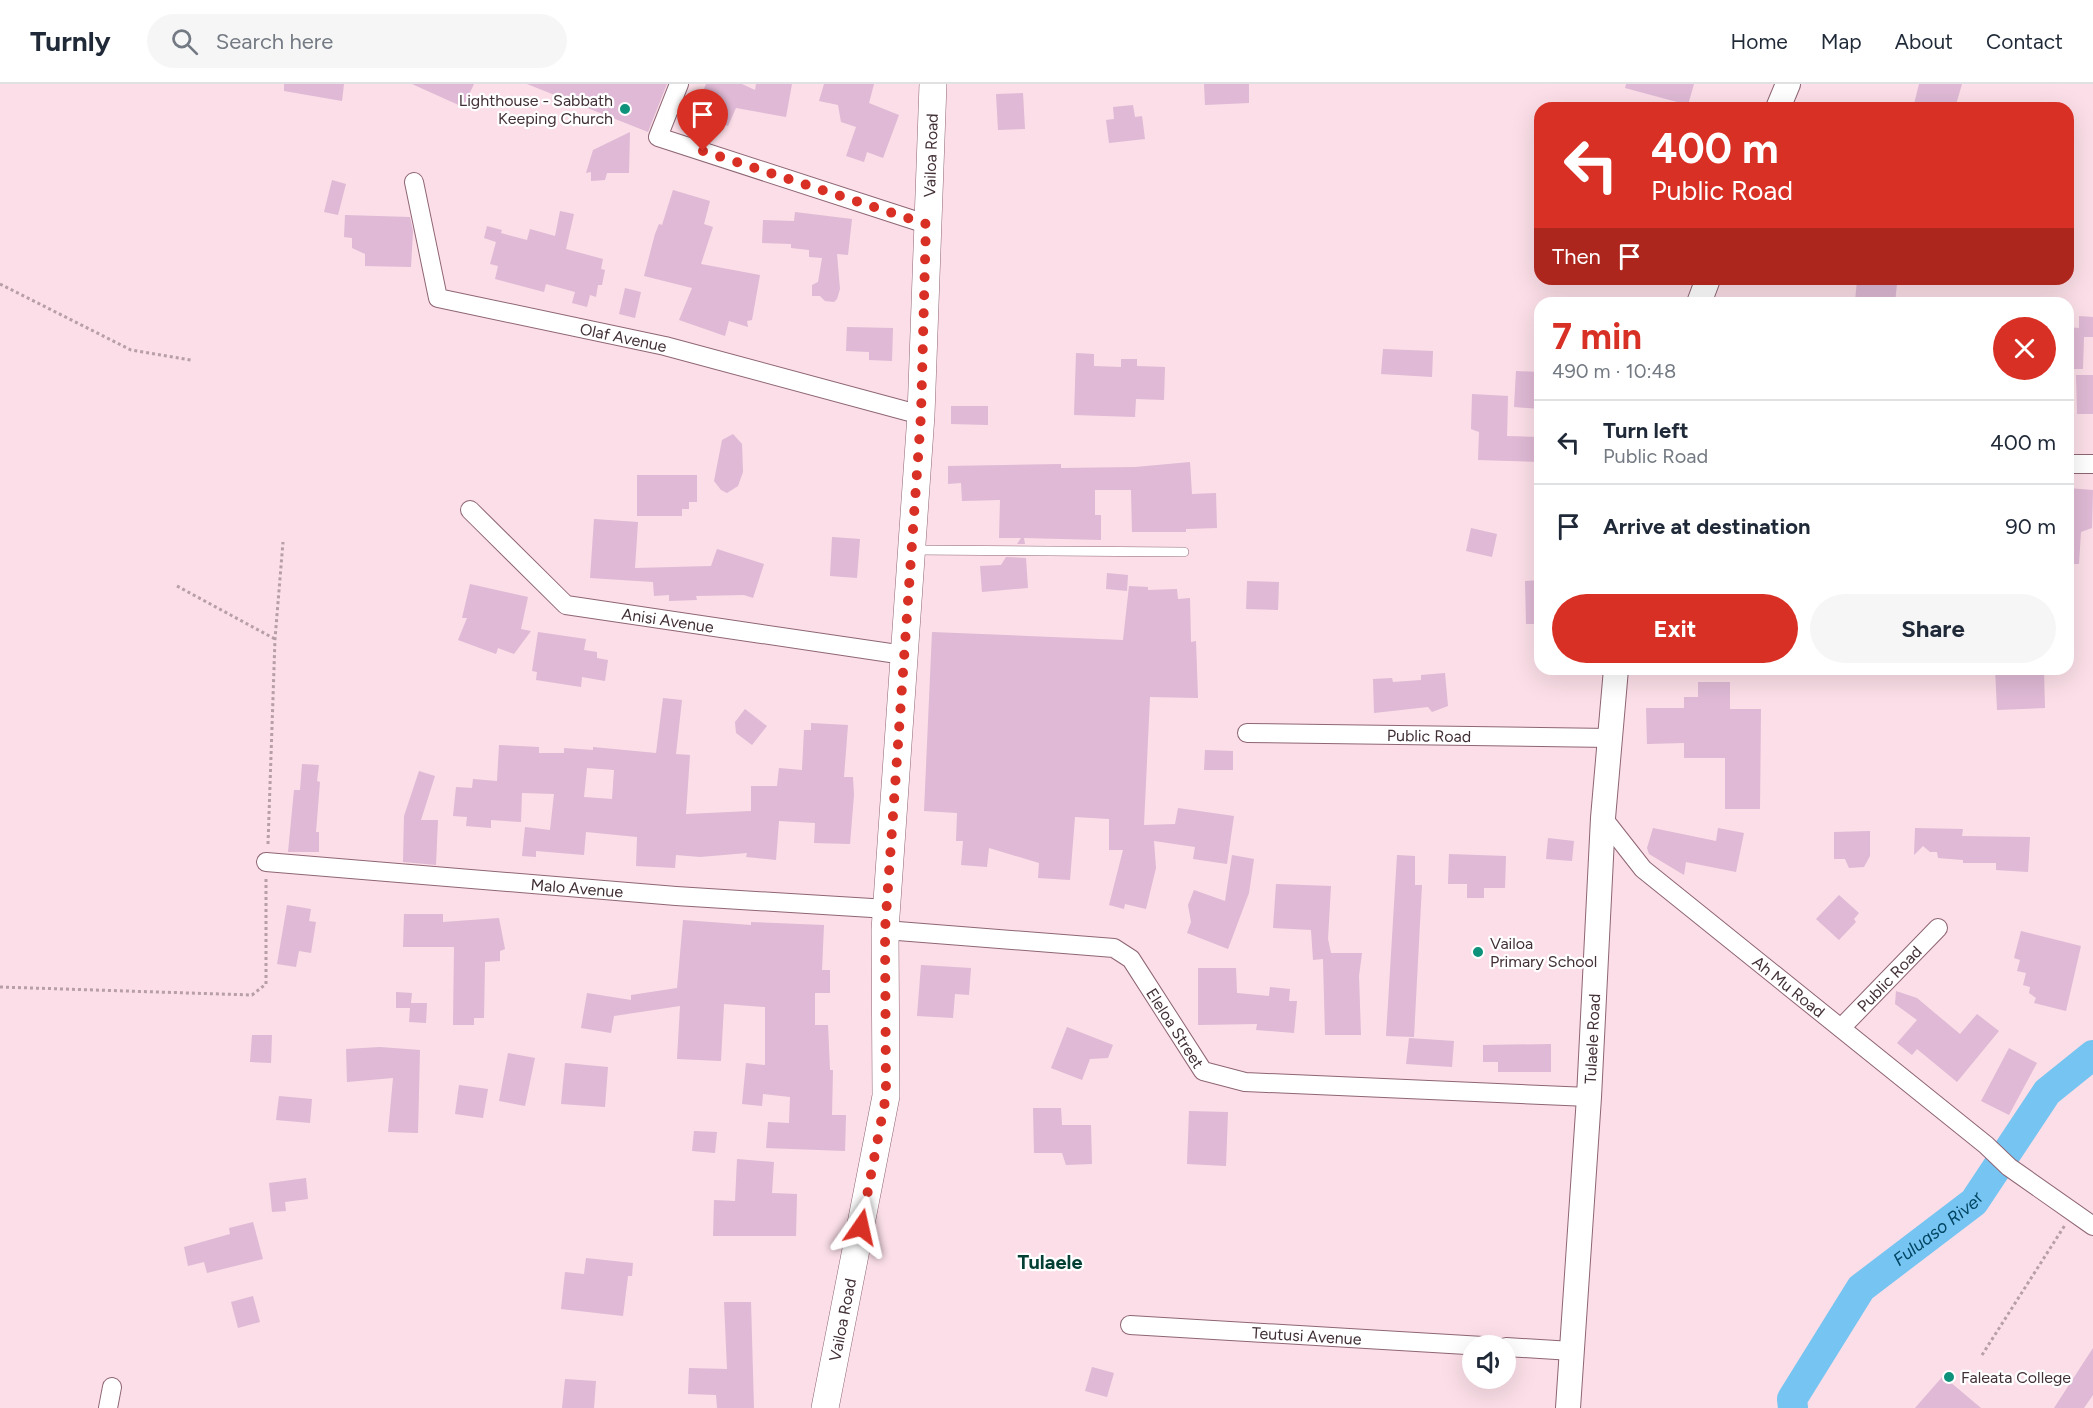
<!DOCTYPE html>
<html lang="en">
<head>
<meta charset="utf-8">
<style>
	:root { --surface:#fff; --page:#f6f6f7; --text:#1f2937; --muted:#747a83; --line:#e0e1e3; --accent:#d93025 }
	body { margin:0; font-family:Figtree,sans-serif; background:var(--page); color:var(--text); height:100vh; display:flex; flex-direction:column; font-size:22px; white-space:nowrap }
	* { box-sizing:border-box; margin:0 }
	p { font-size:20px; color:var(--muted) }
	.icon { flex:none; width:33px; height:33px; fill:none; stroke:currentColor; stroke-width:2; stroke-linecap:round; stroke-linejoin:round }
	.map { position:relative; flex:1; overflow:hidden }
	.side { position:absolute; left:1534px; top:213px; width:540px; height:378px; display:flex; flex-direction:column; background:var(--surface); border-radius:18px; box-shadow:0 6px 24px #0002 }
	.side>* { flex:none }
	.hud { position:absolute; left:1534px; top:18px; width:540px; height:183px; border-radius:18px; box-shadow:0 6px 24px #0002; background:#d93025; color:#fff; overflow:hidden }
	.fabs { position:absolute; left:1462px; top:1251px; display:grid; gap:12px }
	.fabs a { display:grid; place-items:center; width:54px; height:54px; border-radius:50%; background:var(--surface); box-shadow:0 6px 24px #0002; font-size:30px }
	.pin { position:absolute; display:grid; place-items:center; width:51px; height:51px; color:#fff; margin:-62px -26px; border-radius:50% 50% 50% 0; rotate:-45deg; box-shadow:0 0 6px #0007 }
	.pin .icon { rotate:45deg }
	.me { position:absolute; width:66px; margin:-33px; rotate:11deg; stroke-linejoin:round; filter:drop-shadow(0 0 4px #0008) }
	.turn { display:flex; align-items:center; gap:21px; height:126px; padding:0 18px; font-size:27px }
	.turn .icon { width:78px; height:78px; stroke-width:2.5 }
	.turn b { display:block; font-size:42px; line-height:51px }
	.then { display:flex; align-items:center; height:57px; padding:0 18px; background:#0003; gap:12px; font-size:22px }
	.round { display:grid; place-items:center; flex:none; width:63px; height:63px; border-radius:32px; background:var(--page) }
	.head { display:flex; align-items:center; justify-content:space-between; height:102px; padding:0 18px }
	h1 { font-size:36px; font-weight:700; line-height:45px; color:var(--accent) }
	.action { display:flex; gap:12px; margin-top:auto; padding:12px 18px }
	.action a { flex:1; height:69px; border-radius:36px; background:var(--accent); color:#fff; font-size:24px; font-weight:700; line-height:69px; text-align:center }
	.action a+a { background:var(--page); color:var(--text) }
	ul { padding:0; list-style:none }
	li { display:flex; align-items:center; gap:18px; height:84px; padding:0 18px; border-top:2px solid var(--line) }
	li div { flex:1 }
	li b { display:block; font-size:22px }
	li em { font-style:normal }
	header { display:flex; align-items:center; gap:36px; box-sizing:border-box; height:84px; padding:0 30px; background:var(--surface); border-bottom:2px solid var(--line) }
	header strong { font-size:28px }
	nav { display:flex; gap:33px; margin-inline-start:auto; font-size:21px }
	.search { width:420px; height:54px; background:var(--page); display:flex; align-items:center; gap:15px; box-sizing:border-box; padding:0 21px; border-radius:33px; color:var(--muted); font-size:22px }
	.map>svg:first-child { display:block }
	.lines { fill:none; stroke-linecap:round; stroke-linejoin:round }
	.river { stroke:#76c4f1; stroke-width:30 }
	.building { fill:#dfb9d5; fill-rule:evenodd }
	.service-casing { stroke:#8e6574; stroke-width:10 }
	.minor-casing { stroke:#8e6574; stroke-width:20 }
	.tertiary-casing { stroke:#8e6574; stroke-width:26 }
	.secondary-casing { stroke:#8e6574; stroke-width:28 }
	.path { stroke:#b79ea7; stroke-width:3; stroke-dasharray:3 3; stroke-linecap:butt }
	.service { stroke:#fff; stroke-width:9 }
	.minor { stroke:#fff; stroke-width:18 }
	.tertiary { stroke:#fff; stroke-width:24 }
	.secondary { stroke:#fff; stroke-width:27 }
	.route { stroke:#d93025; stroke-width:10; stroke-dasharray:0 18 }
	.poi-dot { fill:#0f927b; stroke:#fff; stroke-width:2 }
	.labels { text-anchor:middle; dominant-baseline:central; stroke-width:4.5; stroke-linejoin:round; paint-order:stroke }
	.poi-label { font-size:16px; fill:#423037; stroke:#fff; text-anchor:start }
	.street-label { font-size:16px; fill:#423037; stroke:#fff }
	.water-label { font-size:18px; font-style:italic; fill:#004462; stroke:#fff }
	.quarter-label { font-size:20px; font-weight:bold; fill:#033f34; stroke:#fff }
</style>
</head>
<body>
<header>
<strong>Turnly</strong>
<div class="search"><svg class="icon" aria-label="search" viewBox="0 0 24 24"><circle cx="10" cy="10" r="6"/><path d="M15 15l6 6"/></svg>Search here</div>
<nav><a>Home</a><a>Map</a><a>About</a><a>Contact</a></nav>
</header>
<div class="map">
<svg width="2093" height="1324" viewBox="0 0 2093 1324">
	<rect width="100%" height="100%" fill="#fbdee7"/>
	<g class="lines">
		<!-- river -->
		<path class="river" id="s1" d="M1793,1324L1792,1315L1861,1204L1974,1118L2047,1008L2093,971"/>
	</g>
	<!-- building -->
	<g class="building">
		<polygon points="284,0 344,0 342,17 284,7"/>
		<polygon points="412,0 474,0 463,23"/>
		<polygon points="527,0 667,0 648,48"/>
		<polygon points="706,0 742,0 755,6 756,0 792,0 786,33 736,24 728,42 694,28"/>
		<polygon points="824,0 874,0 869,19 899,31 883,74 867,68 864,78 846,72 856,43 841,38 838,21 819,17"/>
		<polygon points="1204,0 1249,0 1249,19 1205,21"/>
		<polygon points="1626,0 1694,0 1688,21 1625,4"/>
		<polygon points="1919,0 1962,0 1955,24 1913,24"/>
		<polygon points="1023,9 1025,45 998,46 996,10"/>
		<polygon points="1133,21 1135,33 1142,32 1145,55 1109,59 1106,36 1114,35 1113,23"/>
		<polygon points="630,48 629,89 607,89 605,96 591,97 591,88 586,89 593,66"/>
		<polygon points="332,96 346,100 338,131 324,128"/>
		<polygon points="673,106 710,117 704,140 713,143 701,180 760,191 752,236 747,237 748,243 729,237 725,252 679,236 692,204 644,192 655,150 659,140 662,141"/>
		<polygon points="560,127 574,130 566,165 603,175 601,185 605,186 602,201 598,201 596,213 590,211 587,223 572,219 575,208 546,200 544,208 495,195 498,182 490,180 496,158 484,154 487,142 502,146 501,149 527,156 530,145 555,152"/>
		<polygon points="795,128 852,135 848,171 837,170 840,205 837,215 834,218 825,217 820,212 812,212 812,201 818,198 822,174 809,173 809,166 791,164 791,160 762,159 763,136 794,137"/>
		<polygon points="345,131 410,133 413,147 411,183 365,182 365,170 352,164 352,154 344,153"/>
		<polygon points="1857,196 1897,200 1895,219 1855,217"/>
		<polygon points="625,204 641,208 635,234 619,230"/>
		<polygon points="2079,232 2093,233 2093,253 2084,253 2083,285 2068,285 2068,243 2079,244"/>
		<polygon points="847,243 893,244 892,277 869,276 869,268 846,267"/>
		<polygon points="1383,265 1433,267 1432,293 1381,290"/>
		<polygon points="1076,269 1094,270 1094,282 1121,283 1121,275 1137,275 1137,282 1165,283 1164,316 1136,315 1135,333 1074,331"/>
		<polygon points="1516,287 1540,288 1540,325 1514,323"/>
		<polygon points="2076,291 2093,291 2093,330 2077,330"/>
		<polygon points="1472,310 1508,312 1507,352 1540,353 1540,378 1478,376 1479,348 1471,345"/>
		<polygon points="951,322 988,322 988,341 951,340"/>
		<polygon points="733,350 742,360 743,388 738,402 727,409 721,406 714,397 722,356"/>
		<polygon points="1190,378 1192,410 1216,409 1217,444 1186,445 1186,448 1132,448 1131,406 1095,406 1095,431 1101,431 1101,456 1024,454 1025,460 1017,460 1021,454 999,454 1000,416 962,417 961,399 948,400 948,382 1061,380 1061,384 1135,383"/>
		<polygon points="637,391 697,391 697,418 689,418 689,425 682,425 682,432 637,432"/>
		<polygon points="2068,404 2093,406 2092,444 2081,448 2079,480 2068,480"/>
		<polygon points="594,435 638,438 635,484 711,482 717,465 764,480 753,514 744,511 696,512 697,516 669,517 669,511 654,512 653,498 590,494"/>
		<polygon points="1471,444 1497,450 1492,473 1466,467"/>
		<polygon points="832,453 860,455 857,494 830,492"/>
		<polygon points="1006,473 1026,474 1028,504 982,508 980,482 1001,481"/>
		<polygon points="1107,489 1128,491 1127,507 1106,505"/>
		<polygon points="1540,496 1540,540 1526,540 1525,497"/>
		<polygon points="1247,497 1279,498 1278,526 1246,525"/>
		<polygon points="470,500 528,513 521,545 531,547 514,570 498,564 496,570 458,556 467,534 462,534"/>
		<polygon points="1129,502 1148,503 1148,506 1177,505 1178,515 1190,514 1191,558 1196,557 1198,614 1150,613 1144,741 1175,740 1178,724 1234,732 1227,780 1193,775 1195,763 1154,757 1156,784 1146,825 1125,820 1124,825 1109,821 1123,766 1109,766 1109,735 1075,733 1070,796 1038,794 1039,779 989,764 987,783 961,781 963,757 956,757 957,729 924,727 932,548 1123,556"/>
		<polygon points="538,548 586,555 584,566 597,568 597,574 608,576 605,597 582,593 581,603 536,596 537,588 532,587"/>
		<polygon points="1995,585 2044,585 2045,624 1997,626"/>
		<polygon points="1445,589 1448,622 1432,628 1428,623 1374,629 1373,595 1392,594 1393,598 1421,596 1421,591"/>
		<polygon points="1698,598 1730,598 1730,625 1761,625 1760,725 1725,725 1725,674 1684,674 1684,659 1647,660 1646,624 1684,624 1684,613 1698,613"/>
		<path d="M663,614L682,616L676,670L690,671L686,730L751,727V702H777L779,684L802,686L804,646H811V639L848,641L844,693H853L854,711L850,760L814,759L815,739L779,737L776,776L746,773L747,769L700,773L676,771L675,784L636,782L637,753L586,748L584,771L536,767V773L522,772L525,743L550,746L554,710L522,709L521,738L491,736V744L466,742L467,733L453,732L456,703L472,704L473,695L497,697L499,661L539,663V669H564V664L593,666V663L656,669ZM587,684L614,686L612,715L584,713Z"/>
		<polygon points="745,625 767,642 752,661 736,649 735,638"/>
		<polygon points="1205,666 1233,667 1233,686 1204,686"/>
		<polygon points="302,680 319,681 317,697 320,698 316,748 319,748 319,768 288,768 294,706 300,706"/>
		<polygon points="419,687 435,692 421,736 438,736 436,781 403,778 404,732"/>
		<polygon points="1653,744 1716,757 1718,744 1744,749 1736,788 1686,778 1684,791 1649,770 1647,764"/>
		<polygon points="1915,744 1963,745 1962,752 2030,753 2028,788 1996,786 1996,779 1963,779 1963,776 1938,774 1937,768 1930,768 1923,762 1914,771"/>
		<polygon points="1870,747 1870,772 1864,783 1849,784 1845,775 1834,775 1834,748"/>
		<polygon points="1548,754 1574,757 1572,777 1546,775"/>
		<polygon points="1449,770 1506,772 1505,804 1484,804 1484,814 1467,814 1467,800 1448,800"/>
		<polygon points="1232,771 1254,775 1249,809 1228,865 1187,849 1191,838 1188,821 1194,806 1225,817"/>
		<polygon points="1397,771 1415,772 1415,801 1422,801 1414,953 1386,952"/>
		<polygon points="1276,800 1331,802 1328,855 1331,869 1362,869 1359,892 1361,951 1325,951 1323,875 1313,876 1311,846 1273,844"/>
		<polygon points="1839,811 1859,829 1854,835 1856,838 1839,856 1816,835"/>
		<polygon points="287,821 311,825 309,837 316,838 311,869 299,867 296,883 277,880"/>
		<polygon points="404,830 443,830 443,838 499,834 505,865 500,867 500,877 485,878 484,934 474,934 474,941 453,941 454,863 403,863"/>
		<polygon points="683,836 751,841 751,838 824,841 822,886 830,886 830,909 815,909 815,941 828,941 830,986 833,986 832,1031 846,1031 845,1067 766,1064 768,1038 789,1039 790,1013 763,1010 762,1022 742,1020 746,979 765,981 765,923 724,920 721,977 677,975 680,922 614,932 611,949 581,944 587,909 631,916 631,911 677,904"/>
		<polygon points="2021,847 2081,862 2066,927 2034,919 2036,914 2029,909 2030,903 2023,901 2026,889 2017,887 2020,876 2014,874"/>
		<polygon points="921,881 971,884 969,911 955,910 953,934 917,932"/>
		<polygon points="1198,884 1236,884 1237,909 1269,912 1270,903 1290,905 1289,917 1297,917 1294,949 1256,946 1257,940 1198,941"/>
		<polygon points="1896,907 1917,914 1960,950 1977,930 1999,947 1957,998 1917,965 1912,971 1897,959 1917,936 1895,920"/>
		<polygon points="396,908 412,909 411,919 427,919 426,939 409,938 410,924 396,924"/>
		<polygon points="1067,943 1113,961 1108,974 1090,975 1082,996 1051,984"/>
		<polygon points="252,951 272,951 271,979 250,978"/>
		<polygon points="1409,954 1454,957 1452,983 1406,980"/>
		<polygon points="1551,960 1551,988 1498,988 1498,978 1483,978 1483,961"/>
		<polygon points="380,963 420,966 418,1049 388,1048 393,994 347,998 346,965"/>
		<polygon points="2009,964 2037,979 2009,1031 1981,1017"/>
		<polygon points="508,969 535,974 525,1022 499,1017"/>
		<polygon points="565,979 608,983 605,1023 561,1020"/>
		<polygon points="459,1001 488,1005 483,1034 455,1030"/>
		<polygon points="279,1012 312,1015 310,1039 276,1036"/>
		<polygon points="1033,1024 1061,1024 1062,1041 1091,1041 1092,1080 1066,1081 1062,1069 1034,1069"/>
		<polygon points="1189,1027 1228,1028 1226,1082 1187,1080"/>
		<polygon points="694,1047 717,1048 715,1069 692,1067"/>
		<polygon points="737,1075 774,1078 772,1109 797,1110 796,1152 713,1152 714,1116 735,1117"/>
		<polygon points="306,1094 308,1115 285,1118 286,1127 272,1128 269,1099"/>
		<polygon points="253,1138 263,1175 207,1189 204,1178 188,1182 184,1163 230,1150 229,1144"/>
		<polygon points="586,1174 633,1179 632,1192 628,1192 623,1232 561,1225 565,1188 584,1190"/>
		<polygon points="253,1212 260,1238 238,1244 231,1218"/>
		<polygon points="724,1218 751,1218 754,1324 717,1324 716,1311 688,1310 689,1284 727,1285"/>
		<polygon points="2093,1264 2093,1311 2084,1324 2054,1324"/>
		<polygon points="1092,1283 1114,1289 1107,1313 1085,1307"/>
		<polygon points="1943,1292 1981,1324 1915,1324"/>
		<polygon points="565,1295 596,1297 594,1324 562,1324"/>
	</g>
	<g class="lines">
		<!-- service casing -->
		<g class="service-casing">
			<polyline id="service" points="914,466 1184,468"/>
		</g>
		<!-- minor casing -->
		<g class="minor-casing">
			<g id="minor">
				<polyline points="679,0 658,53 926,140"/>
				<path id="s2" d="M414,98L438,214L665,262L921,331"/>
				<polyline points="2068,380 2093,380"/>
				<path id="s3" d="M470,426L566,521L904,571"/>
				<path id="s4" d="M1247,649L1610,654"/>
				<path id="s5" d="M1603,734L1643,785L1986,1061L2009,1083L2093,1142"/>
				<path id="s6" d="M266,778L676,812L888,825"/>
				<path id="s7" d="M885,846L1114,864L1131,875L1203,987L1245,998L1589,1013"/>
				<path id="s8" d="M1841,944L1938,844"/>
				<path id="s9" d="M1130,1241L1483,1262"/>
				<polyline points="1506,1263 1572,1267"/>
				<polyline points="108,1324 112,1303"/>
			</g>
		</g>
		<!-- tertiary casing -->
		<g class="tertiary-casing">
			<g id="tertiary">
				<polyline points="1778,24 1788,0"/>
				<polyline points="1699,219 1708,195"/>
				<path id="s10" d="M1568,1324L1589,1013L1603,734L1616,585"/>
			</g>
		</g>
		<!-- secondary casing -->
		<g class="secondary-casing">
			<g id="secondary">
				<path id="s11" d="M825,1324L886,1012L885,846L921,331L933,0"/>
			</g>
		</g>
		<!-- path -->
		<g class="path">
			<polyline points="0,200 131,266 191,276"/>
			<polyline points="177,502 275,555"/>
			<polyline points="268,760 275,555 283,458"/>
			<polyline points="0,903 252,911 266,900 266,794"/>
			<polyline points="1982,1271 2065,1141"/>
		</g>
		<!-- service -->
		<use href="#service" class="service"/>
		<!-- minor -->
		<use href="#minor" class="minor"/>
		<!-- tertiary -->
		<use href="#tertiary" class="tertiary"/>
		<!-- secondary -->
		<use href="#secondary" class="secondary"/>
	</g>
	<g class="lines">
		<!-- route -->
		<polyline class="route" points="703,67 926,140 921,331 885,846 886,1012 861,1143"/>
	</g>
	<!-- markers -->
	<g class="poi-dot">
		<circle cx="625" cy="25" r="6"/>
		<circle cx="1478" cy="868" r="6"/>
		<circle cx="1949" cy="1293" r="6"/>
	</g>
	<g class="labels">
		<!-- poi labels -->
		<g class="poi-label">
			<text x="613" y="16" text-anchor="end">Lighthouse - Sabbath<tspan x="613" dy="18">Keeping Church</tspan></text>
			<text x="1490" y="859">Vailoa<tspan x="1490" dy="18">Primary School</tspan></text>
			<text x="1961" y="1293">Faleata College</text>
		</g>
		<!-- street labels -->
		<g class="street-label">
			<text stroke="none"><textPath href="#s11" startOffset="1260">Vailoa Road</textPath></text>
			<text stroke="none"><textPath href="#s2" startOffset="308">Olaf Avenue</textPath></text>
			<text stroke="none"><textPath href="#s3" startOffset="238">Anisi Avenue</textPath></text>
			<text stroke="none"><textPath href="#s4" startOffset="182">Public Road</textPath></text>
			<text stroke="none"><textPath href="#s6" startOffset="312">Malo Avenue</textPath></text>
			<text stroke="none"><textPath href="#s8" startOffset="69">Public Road</textPath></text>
			<text stroke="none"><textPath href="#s5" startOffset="252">Ah Mu Road</textPath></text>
			<text stroke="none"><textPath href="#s7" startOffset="332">Eleloa Street</textPath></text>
			<text stroke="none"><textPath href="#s10" startOffset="370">Tulaele Road</textPath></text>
			<text stroke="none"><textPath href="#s11" startOffset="90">Vailoa Road</textPath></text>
			<text stroke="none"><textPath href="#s9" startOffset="177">Teutusi Avenue</textPath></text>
		</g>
		<!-- water labels -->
		<g class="water-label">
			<text stroke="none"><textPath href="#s1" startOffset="237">Fuluaso River</textPath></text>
		</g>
		<!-- quarter labels -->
		<g class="quarter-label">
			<text x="1050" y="1178">Tulaele</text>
		</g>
	</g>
</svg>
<div class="fabs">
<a><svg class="icon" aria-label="sound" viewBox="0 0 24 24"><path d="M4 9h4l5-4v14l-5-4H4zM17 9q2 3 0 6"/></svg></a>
</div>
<div class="pin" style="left:703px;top:67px;background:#d93025"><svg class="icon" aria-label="arrive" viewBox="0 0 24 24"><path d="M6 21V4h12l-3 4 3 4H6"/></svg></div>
<svg class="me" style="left:861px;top:1143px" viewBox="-20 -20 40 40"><path d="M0-17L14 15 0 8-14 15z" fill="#d93025" stroke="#fff" stroke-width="4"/></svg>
<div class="hud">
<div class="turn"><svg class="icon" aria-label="left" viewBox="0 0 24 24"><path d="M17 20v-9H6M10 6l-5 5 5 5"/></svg><div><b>400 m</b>Public Road</div></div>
<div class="then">Then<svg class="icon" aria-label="arrive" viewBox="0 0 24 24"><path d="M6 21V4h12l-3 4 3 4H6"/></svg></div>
</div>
<section class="side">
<div class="head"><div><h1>7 min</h1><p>490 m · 10:48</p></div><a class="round" style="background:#d93025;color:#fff"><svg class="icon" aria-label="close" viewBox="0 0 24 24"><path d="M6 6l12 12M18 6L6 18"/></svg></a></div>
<ul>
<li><svg class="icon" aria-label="left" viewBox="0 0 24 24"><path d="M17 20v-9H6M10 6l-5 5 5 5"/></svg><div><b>Turn left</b><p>Public Road</p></div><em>400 m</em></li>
<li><svg class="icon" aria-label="arrive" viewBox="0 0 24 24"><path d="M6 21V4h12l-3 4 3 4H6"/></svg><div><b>Arrive at destination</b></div><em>90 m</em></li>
</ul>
<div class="action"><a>Exit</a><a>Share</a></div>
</section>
</div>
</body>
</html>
